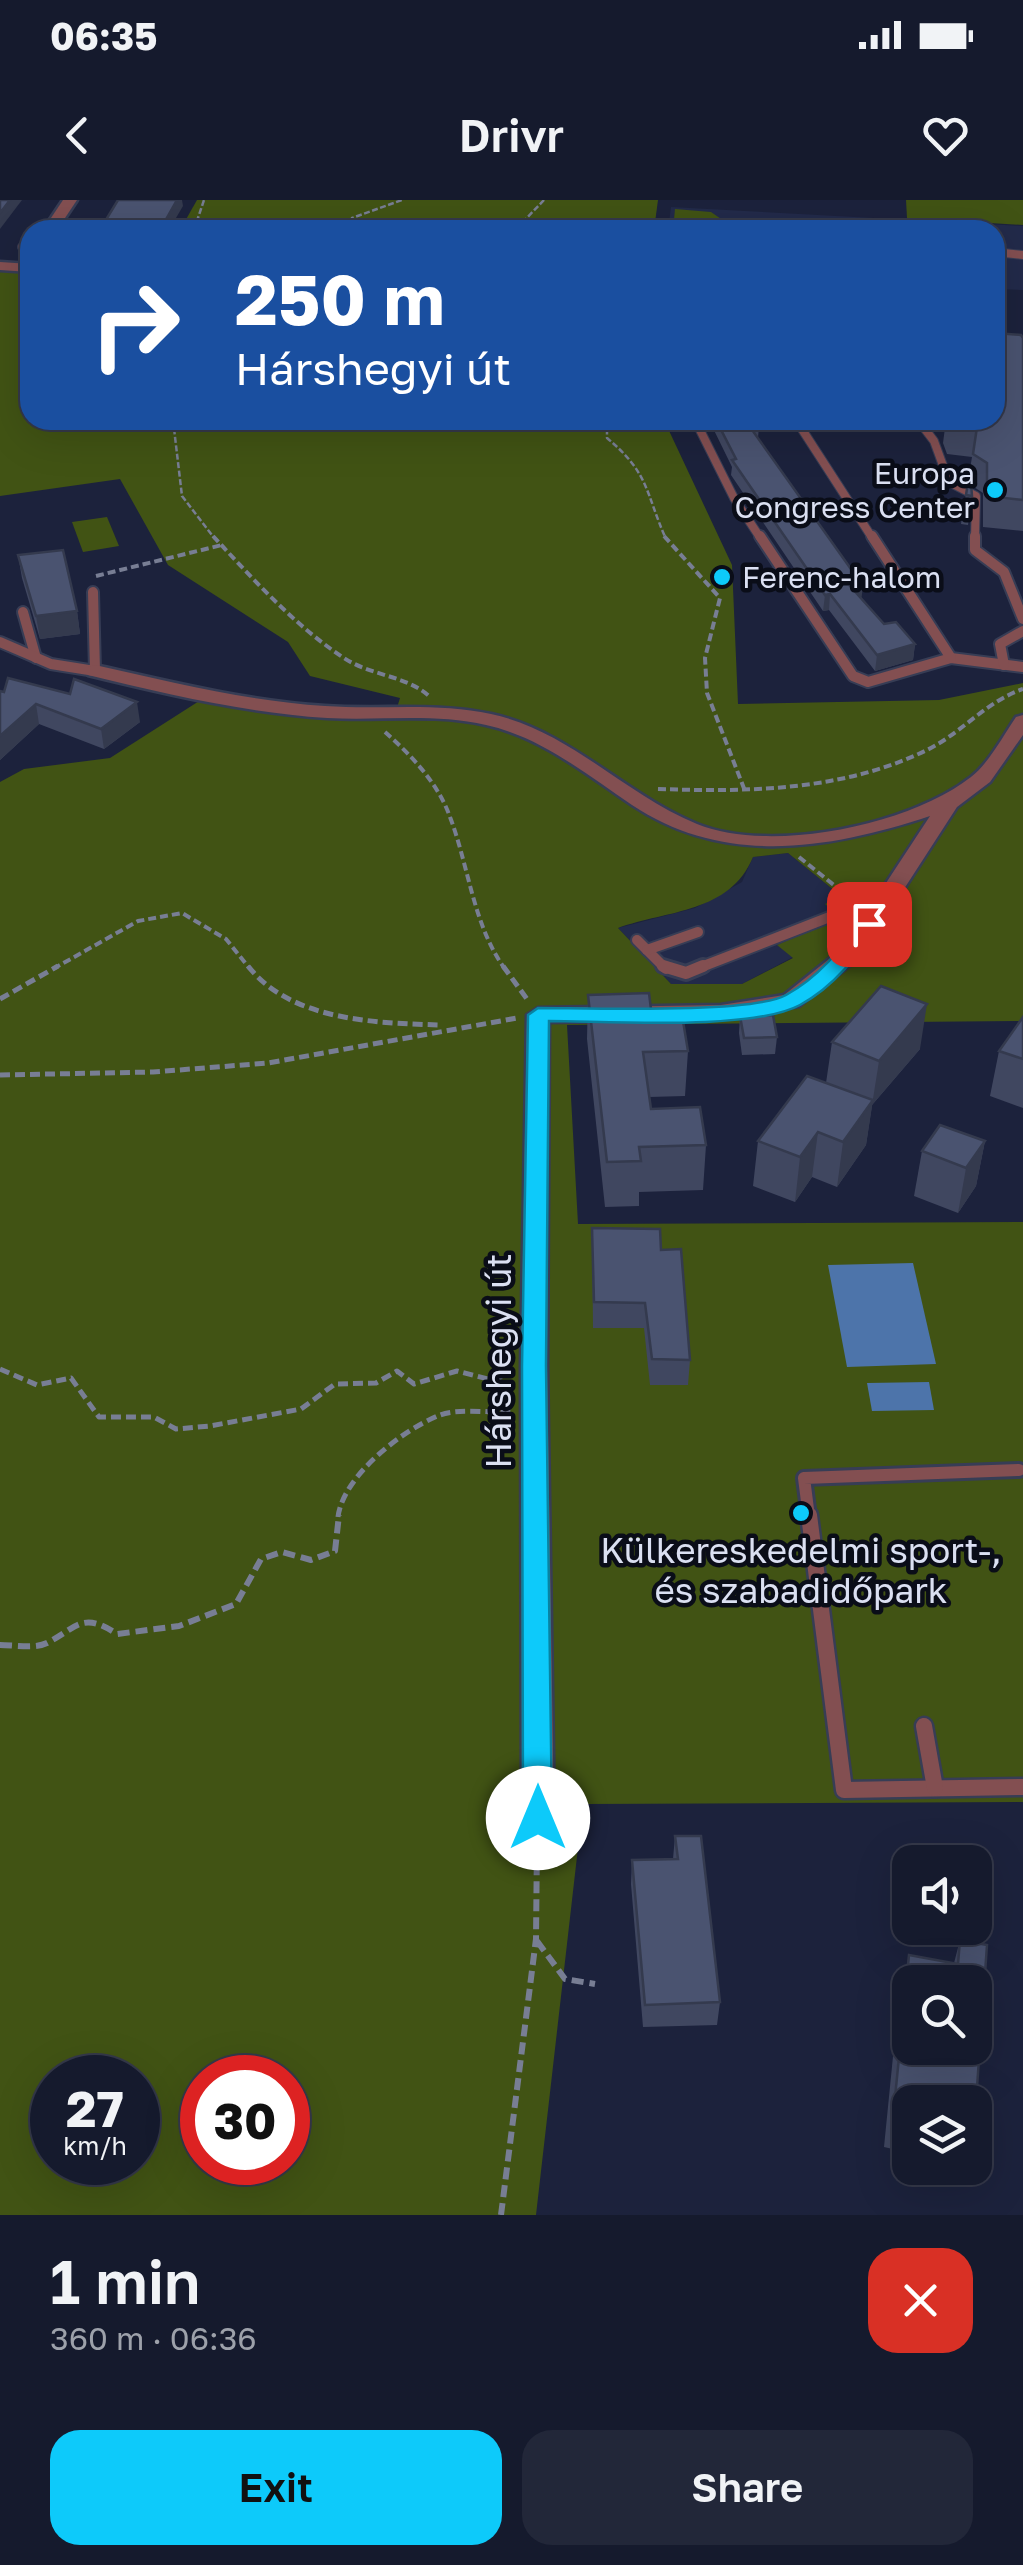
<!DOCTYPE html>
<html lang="en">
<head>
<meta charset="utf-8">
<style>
	:root { --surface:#151a2d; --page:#222739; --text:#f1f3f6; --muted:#9da1aa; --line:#343849; --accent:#0dcafa }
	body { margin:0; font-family:"Golos Text",sans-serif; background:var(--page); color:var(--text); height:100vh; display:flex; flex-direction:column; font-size:38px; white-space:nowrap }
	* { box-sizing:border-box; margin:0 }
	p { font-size:32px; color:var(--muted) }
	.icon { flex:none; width:55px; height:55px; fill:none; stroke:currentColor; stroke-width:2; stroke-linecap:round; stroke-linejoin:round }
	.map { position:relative; height:2015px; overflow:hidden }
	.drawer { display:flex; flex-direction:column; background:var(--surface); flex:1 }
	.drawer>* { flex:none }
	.hud { position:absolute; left:20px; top:20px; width:985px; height:210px; border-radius:30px; box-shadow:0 10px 40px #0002,0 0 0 2px var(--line); background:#1a4fa0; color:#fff; overflow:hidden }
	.controls { position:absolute; left:892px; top:1645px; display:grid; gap:20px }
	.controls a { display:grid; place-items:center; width:100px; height:100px; border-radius:20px; background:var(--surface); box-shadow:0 10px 40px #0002,0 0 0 2px var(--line); font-size:50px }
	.speed { position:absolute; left:30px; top:1855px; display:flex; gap:20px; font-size:50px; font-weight:700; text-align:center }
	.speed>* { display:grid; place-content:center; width:130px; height:130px; border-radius:50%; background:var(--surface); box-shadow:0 10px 40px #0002,0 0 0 2px var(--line); line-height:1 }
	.speed small { font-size:25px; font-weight:400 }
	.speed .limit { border:15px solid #d22; background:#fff; color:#111 }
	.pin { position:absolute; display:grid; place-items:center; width:85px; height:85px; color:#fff; margin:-42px; border-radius:20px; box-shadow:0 5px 15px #0006 }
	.me { position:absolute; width:110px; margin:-55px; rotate:0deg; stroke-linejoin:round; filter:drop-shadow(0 0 8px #0008) }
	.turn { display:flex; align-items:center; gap:35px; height:210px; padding:0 50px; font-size:45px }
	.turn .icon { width:130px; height:130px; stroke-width:2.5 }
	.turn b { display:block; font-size:70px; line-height:85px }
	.round { display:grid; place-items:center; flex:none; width:105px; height:105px; border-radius:30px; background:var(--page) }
	.headline { display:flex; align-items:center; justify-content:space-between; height:170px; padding:0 50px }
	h1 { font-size:60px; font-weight:600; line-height:75px }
	.button { display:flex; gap:20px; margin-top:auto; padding:20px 50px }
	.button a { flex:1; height:115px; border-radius:30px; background:var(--accent); color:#111; font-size:40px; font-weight:600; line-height:115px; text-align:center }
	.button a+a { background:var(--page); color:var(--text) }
	.status { display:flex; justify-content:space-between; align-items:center; height:70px; padding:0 50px; background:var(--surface); direction:ltr }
	.status svg { height:28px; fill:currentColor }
	header { display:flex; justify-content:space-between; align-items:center; height:130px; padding:0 50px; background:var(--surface); font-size:45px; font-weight:600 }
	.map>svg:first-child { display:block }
	.built { fill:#222a4a }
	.green { fill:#415314; fill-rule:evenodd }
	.water { fill:#4d74aa }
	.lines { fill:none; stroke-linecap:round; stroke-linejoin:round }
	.service-far3-casing { stroke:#373d55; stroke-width:10 }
	.service-far2-casing { stroke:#373d55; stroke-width:14 }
	.service-far1-casing { stroke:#373d55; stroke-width:18 }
	.service-casing { stroke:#373d55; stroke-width:21 }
	.minor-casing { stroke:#373d55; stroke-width:5 }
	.path-far3 { stroke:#787e94; stroke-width:2.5; stroke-dasharray:6 2.5; stroke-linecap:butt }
	.path-far2 { stroke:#787e94; stroke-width:4; stroke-dasharray:8 4; stroke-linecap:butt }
	.path-far1 { stroke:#787e94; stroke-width:5; stroke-dasharray:10 5; stroke-linecap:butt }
	.path { stroke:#787e94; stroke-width:6; stroke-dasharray:12 6; stroke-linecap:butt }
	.service-far3 { stroke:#834f51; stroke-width:8 }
	.service-far2 { stroke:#834f51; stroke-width:10 }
	.service-far1 { stroke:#834f51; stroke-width:12 }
	.service { stroke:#834f51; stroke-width:16 }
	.minor { fill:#834f51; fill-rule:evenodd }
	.wall { fill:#404760 }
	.shaded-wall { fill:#343a4e }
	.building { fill:#4a5370; stroke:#343a4e; stroke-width:2.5; fill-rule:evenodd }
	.route { fill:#0dcafa; stroke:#0883a2; stroke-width:2.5 }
	.poi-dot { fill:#0dcafa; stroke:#0a0d18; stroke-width:4 }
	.labels { text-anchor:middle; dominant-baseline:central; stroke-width:9; stroke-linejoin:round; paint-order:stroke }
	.far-poi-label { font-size:30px; fill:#dbe0f2; stroke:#0a0d18; text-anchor:end }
	.street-label { font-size:35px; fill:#dbe0f2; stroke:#0a0d18 }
	.poi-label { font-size:35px; fill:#dbe0f2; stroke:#0a0d18 }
</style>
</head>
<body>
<div class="status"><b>06:35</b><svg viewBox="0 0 49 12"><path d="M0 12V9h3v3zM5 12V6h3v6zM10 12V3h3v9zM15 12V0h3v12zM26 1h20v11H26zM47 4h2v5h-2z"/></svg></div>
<header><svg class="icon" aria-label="back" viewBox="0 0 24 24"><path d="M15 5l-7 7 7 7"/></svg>Drivr<svg class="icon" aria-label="heart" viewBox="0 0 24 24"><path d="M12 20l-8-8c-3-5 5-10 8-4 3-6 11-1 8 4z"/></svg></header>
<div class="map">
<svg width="1023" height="2015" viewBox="0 0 1023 2015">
	<rect width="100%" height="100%" fill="#1c223c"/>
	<!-- built -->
	<g class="built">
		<polygon points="671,7 1023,26 1023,90 995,89 995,30 668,30"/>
		<polygon points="788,653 842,697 841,717 778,745 793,757 742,784 671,784 618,728 695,708 742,682 753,657"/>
	</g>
	<!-- green -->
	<g class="green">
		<polygon points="197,0 658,0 654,30 180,30"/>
		<polygon points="906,0 1023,0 1023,25 907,18"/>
		<polygon points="675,9 711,12 737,30 673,30"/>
		<path d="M0,71L30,74V220H664L732,365L738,504L939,500L1023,483V821L567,825L578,1024L1023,1022V1602L583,1604L536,2015H0V582L24,569L110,558L207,496L325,512L396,511L400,498L310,476L288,442L168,365L120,279L0,296ZM788,653L841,696L825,704L840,717L777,745L793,758L742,784H671L618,728C668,710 730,713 753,657ZM52,1878H138V1962H52ZM202,1878H288V1962H202Z"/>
		<polygon points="107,317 119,346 83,352 72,322"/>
	</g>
	<!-- water -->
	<g class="water">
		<polygon points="913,1063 936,1164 847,1167 828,1065"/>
		<polygon points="929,1182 934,1210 872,1211 867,1183"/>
	</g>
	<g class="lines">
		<!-- service-far3 casing -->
		<g class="service-far3-casing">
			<g id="service-far3">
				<polyline points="22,47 30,48"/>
				<polyline points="995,52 1023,55"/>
				<polyline points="695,220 734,298 761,339"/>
				<polyline points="796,220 873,339"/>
				<polyline points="918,220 934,241 949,282 976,296 975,339"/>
			</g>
		</g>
		<!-- service-far2 casing -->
		<g class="service-far2-casing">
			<g id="service-far2">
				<polyline points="760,336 853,476 868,482 951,458 1023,467"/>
				<polyline points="872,336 951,458"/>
				<polyline points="975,336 975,350 1004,372 1023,419"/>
				<polyline points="23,412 36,458"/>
				<polyline points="0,442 51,464 95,471 93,392"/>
				<polyline points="1004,465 1000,444 1023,431"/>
				<polyline points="637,740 666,769"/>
				<polyline points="647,750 698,732"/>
				<polyline points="696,769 886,695"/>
			</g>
		</g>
		<!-- service-far1 casing -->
		<g class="service-far1-casing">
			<g id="service-far1">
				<polyline points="663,766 686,773 703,766"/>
				<polyline points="809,1317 804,1278 1019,1270"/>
			</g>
		</g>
		<!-- service casing -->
		<g class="service-casing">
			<g id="service">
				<polyline points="809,1315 844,1590 1023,1587"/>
				<polyline points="924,1526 935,1588"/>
			</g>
		</g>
		<!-- minor casing -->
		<g class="minor-casing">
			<g id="minor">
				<polygon points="63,0 77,0 57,30 43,30"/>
				<polygon points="0,62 30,64 30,72 0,70"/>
				<path d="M95,465C171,482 247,501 325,506C381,510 437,502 491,514C570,531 624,594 697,624C771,654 910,625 971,577C989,563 1003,536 1016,517L1023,515V535L990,582L957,607L860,757L799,806L721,819L549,822L547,1166L554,1618L549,1628L538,1632L527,1628L522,1618L521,1166L527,815L538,808L721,805L784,795L844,747L930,616C830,649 725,667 632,605C586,574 541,537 486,525C434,513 380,521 327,518C247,513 166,494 88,475V467Z"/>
			</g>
		</g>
		<!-- path-far3 -->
		<g class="path-far3">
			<polyline points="194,30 204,0"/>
			<polyline points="356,30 352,18 402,0"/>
			<polyline points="524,30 521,24 544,0"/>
			<polyline points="173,220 182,296 215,339"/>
			<path d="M607,220V238C650,274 645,292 666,339"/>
		</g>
		<!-- path-far2 -->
		<g class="path-far2">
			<path d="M213,336C253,379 295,426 344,458C371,476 405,475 429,496"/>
			<polyline points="664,336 720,398 705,458 707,493 745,591"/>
			<polyline points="96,376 222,345"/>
			<path d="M385,532C411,555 438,583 450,617C469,667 473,725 505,769"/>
			<path d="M658,589C749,592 841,591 925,551C961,534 985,502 1023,489"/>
			<polyline points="799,657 845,694"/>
			<polyline points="53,769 138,721 182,713 226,739 250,769"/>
		</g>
		<!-- path-far1 -->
		<g class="path-far1">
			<path d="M248,766C291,821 376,823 440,825"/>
			<polyline points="503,766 527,799"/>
			<polyline points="0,799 58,766"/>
			<polyline points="0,875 153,872 268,863 517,818"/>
			<polyline points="0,1169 37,1185 71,1178 99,1217 154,1217 176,1229 210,1226 301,1209 335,1184 376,1183 397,1171 414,1184 457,1171 492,1180 510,1174"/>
			<path d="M338,1317C343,1276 402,1230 440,1215C459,1208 490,1213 511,1212"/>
		</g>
		<!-- path -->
		<g class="path">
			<path d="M0,1445C14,1445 35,1449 47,1443C78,1427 82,1411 117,1434L179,1426L236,1404L261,1359L282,1352L311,1360L335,1351L339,1315"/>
			<polyline points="537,1741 565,1779 595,1784"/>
			<polyline points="501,2015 536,1739 537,1640"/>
		</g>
		<!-- service-far3 -->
		<use href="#service-far3" class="service-far3"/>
		<!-- service-far2 -->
		<use href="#service-far2" class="service-far2"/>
		<!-- service-far1 -->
		<use href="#service-far1" class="service-far1"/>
		<!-- service -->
		<use href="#service" class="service"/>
		<!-- minor -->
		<use href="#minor" class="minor"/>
	</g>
	<!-- wall -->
	<g class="wall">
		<polygon points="1023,138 1023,331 983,327 983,293 971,285 972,296 968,325 961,324 972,257 947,254 943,243 946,220 995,220"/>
		<polygon points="709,220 756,220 759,226 758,238 862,399 884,424 915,444 913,460 875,471 829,410 823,411 731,275 732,267"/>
		<polygon points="18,355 77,411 80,434 40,439 22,378"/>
		<polygon points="0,491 140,522 104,549 39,524 0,560"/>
		<polygon points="588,795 651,809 688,851 685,896 649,897 651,909 706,945 703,990 639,992 639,1006 605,1007 587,839"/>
		<polygon points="740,816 777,837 775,854 742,855 739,833"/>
		<polygon points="1023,817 1023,908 990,896 999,851"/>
		<polygon points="832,842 920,849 872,905 866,945 837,987 812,977 795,1002 753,986 758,941 826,883"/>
		<polygon points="985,941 976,986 958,1013 914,996 922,951"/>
		<polygon points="592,1028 661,1050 690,1160 688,1185 650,1185 644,1128 593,1128"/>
		<polygon points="675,1636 720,1802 717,1825 643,1827 631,1684 632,1660 673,1659"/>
		<polygon points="960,1740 975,1916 910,1902 910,1953 884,1947 899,1796 909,1755 954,1763"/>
	</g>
	<!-- shaded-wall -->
	<g class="shaded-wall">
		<polygon points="10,0 22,0 0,29 0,13"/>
		<polygon points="177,0 182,0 183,6 169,30 160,30"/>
		<polygon points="863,386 861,402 851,387"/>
		<polygon points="830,394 829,410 823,411 825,395"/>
		<polygon points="77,411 80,434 40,439 36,416"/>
		<polygon points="915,444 913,460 875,471 877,455"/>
		<polygon points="137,502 140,522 104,549 101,529"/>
		<polygon points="36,504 39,524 0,560 0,536"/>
		<polygon points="927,804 920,849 872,905 879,861"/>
		<polygon points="873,900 866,945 837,987 843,942"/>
		<polygon points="818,932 812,977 795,1002 800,957"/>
		<polygon points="985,941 976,986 958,1013 966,968"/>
	</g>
	<!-- building -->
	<g class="building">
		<polygon points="0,0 10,0 0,13"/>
		<polygon points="118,0 177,0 160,30 87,30 91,27 101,28"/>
		<polygon points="995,133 1021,135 1023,138 1023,300 987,296 987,263 973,254 977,227 951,224 949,220 995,220"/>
		<polygon points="716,220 756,220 759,226 750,227 863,386 851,387 884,424 896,422 915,444 877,455 830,394 825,395 732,260 736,259"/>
		<polygon points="970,270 972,296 966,295"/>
		<polygon points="63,350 77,411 36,416 18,355"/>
		<polygon points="8,478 70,494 74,479 137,502 101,529 36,504 0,536 0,491 4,492"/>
		<polygon points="881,786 927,804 879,861 832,842"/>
		<polygon points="649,793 651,809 681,809 688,851 643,852 651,909 700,907 706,945 639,947 641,961 607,962 588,795"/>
		<polygon points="773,815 777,837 744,838 740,816"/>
		<polygon points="1023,817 1023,859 999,851"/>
		<polygon points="807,876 873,900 843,942 818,932 800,957 758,941"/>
		<polygon points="940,925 985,941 966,968 922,951"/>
		<polygon points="592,1028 660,1029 661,1050 681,1049 690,1160 652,1159 645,1103 594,1102"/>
		<polygon points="675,1636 701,1636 720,1802 645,1805 632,1660 678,1659"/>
		<path d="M960,1740L987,1745L975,1916V1902H910V1911L894,1908L909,1755L958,1764ZM910,1782H975V1848H910Z"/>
	</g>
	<!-- route -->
	<path class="route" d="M869,718L879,724C857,756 835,786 800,805C752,831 607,821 549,821L546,1166L552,1618L548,1627L538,1630L528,1627L523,1618L522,1166L528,815L538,808C586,808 752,814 786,795C819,777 840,750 862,720Z"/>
	<!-- markers -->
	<g class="poi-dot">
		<circle cx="995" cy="290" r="10"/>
		<circle cx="722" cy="377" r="10"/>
		<circle cx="801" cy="1313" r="10"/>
	</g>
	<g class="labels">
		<!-- far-poi labels -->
		<g class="far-poi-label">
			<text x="975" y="273">Europa<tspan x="975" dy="34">Congress Center</tspan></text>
			<text x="742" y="377" text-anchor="start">Ferenc-halom</text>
		</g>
		<!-- street labels -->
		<g class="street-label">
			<text transform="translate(498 1161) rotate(-90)">Hárshegyi út</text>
		</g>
		<!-- poi labels -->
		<g class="poi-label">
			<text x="801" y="1350">Külkereskedelmi sport-,<tspan x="801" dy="40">és szabadidőpark</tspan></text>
		</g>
	</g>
</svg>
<div class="controls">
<a><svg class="icon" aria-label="sound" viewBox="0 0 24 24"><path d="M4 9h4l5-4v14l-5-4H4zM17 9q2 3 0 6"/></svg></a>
<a><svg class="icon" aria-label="search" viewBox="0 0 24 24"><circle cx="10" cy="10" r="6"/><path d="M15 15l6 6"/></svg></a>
<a><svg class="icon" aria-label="layers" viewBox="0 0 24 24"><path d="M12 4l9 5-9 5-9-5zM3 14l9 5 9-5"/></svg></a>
</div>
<div class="speed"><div>27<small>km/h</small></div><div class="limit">30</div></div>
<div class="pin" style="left:869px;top:724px;background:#d93025"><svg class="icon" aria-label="arrive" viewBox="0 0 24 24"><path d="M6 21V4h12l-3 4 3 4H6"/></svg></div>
<svg class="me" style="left:538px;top:1618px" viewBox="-20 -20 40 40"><circle r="19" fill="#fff"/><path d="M0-13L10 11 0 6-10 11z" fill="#0dcafa"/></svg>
<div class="hud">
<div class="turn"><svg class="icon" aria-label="right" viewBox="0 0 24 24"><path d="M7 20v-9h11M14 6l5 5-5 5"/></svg><div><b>250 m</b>Hárshegyi út</div></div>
</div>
</div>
<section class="drawer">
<div class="headline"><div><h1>1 min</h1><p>360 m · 06:36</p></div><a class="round" style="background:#d93025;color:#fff"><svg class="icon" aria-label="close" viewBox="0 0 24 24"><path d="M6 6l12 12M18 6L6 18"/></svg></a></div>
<div class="button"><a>Exit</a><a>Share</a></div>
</section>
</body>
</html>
